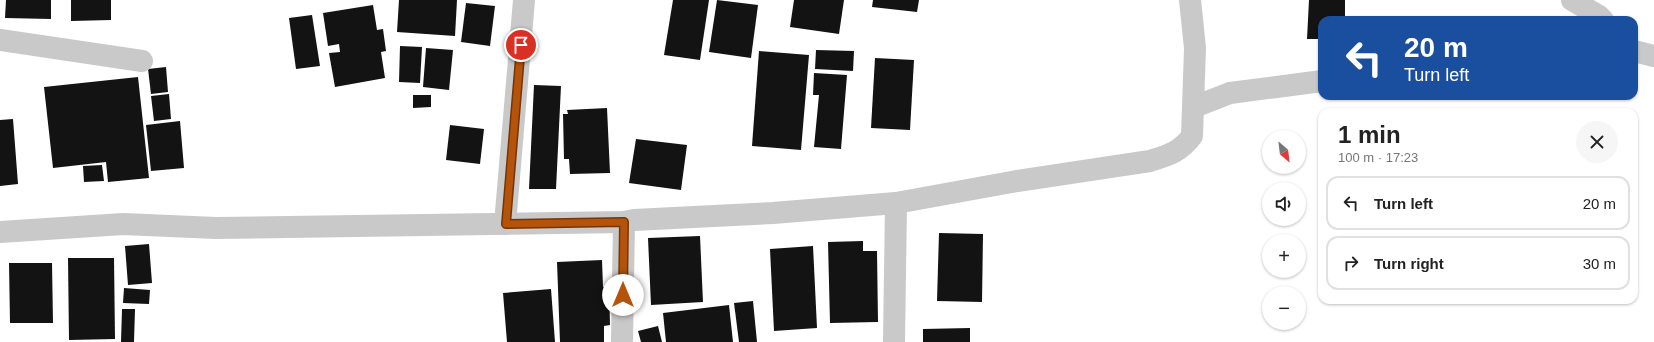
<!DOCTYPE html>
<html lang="en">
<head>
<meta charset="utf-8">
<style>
	:root { --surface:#fff; --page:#f6f6f6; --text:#222; --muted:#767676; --line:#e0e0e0 }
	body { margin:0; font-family:Arial,sans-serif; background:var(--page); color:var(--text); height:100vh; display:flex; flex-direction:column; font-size:15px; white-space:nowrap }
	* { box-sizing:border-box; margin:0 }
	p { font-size:13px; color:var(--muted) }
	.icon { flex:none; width:22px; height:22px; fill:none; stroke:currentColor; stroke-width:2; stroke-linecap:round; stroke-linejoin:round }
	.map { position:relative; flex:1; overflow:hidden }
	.sheet { position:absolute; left:1318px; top:108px; width:320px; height:196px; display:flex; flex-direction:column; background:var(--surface); border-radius:12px; box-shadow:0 1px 3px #0004 }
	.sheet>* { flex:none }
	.hud { position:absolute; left:1318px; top:16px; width:320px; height:84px; border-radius:12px; box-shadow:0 1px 3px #0004; background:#1a4fa0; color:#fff; overflow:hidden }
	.needle { width:26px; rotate:152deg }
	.controls { position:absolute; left:1262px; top:130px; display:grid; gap:8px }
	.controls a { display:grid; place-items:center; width:44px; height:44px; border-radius:50%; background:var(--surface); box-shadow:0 1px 3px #0004; font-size:20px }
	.pin { position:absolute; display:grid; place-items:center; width:34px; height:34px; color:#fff; margin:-17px; border:2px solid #fff; border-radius:50%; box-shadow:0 1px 4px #0007 }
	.me { position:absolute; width:44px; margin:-22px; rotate:0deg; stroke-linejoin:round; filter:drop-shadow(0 0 3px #0008) }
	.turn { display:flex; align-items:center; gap:14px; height:84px; padding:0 20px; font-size:18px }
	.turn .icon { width:52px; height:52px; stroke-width:2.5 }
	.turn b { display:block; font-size:28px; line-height:34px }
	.round { display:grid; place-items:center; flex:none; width:42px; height:42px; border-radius:21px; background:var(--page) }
	.headline { display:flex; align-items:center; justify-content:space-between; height:68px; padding:0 20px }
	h1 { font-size:24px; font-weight:700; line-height:30px }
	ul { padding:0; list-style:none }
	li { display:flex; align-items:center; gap:12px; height:54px; margin:0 8px 6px; padding:0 12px; border:2px solid var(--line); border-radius:12px }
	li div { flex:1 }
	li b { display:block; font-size:15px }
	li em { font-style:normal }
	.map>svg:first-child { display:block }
	.building { fill:#131313 }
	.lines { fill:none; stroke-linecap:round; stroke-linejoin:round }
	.street { stroke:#c9c9c9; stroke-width:22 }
	.route-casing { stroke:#753606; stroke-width:10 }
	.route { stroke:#b45309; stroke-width:7 }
</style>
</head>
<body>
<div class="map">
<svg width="1654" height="342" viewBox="0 0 1654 342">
	<rect width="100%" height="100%" fill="#fff"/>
	<!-- building -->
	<g class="building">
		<polygon points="6,0 51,0 51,19 5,18"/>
		<polygon points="71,0 111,0 111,20 71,21"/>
		<polygon points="399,0 457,0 455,36 397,32"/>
		<polygon points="673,0 709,0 700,60 664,55"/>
		<polygon points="717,0 758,5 751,58 709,52"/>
		<polygon points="794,0 844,0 839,34 790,27"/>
		<polygon points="873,0 919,0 917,12 872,7"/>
		<polygon points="1309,0 1345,0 1345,20 1322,20 1322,39 1307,39"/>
		<polygon points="466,3 495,6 490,46 461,42"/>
		<polygon points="373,5 377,30 383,29 386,51 381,52 385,78 335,87 329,53 340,52 339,44 328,46 323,13"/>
		<polygon points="312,15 320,66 296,69 289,18"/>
		<polygon points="400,46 422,47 420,83 399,82"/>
		<polygon points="426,48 453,50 449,90 423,87"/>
		<polygon points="816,50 854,51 853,71 815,69"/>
		<polygon points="759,51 809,55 801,150 752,146"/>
		<polygon points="875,58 914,60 910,130 871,128"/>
		<polygon points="166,67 168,92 151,94 148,69"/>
		<polygon points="814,73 847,75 841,149 814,147 819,95 813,95"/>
		<polygon points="138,77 149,178 108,182 106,162 53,168 44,87"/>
		<polygon points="534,85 561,86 556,189 529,189"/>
		<polygon points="169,94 171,119 154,121 151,96"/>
		<polygon points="413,95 431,95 431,107 413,108"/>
		<polygon points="607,108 610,173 570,174 569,159 564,159 563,114 568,114 567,110"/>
		<polygon points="13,119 18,184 0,186 0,120"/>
		<polygon points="180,121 184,168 151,171 146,125"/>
		<polygon points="450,125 484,129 480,164 446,160"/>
		<polygon points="636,139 687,145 681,190 629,183"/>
		<polygon points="102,165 104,181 84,182 83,166"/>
		<polygon points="939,233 983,234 982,302 937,301"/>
		<polygon points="700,236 703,302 651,305 648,238"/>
		<polygon points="863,241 863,251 877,251 878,322 830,323 828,242"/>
		<polygon points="149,244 152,283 128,285 125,246"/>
		<polygon points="813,246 817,328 774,331 770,249"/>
		<polygon points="68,258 114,258 115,339 69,340"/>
		<polygon points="602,260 603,287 609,287 610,325 604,326 604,342 560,342 557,262"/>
		<polygon points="9,263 52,263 53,323 10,323"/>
		<polygon points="124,288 150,290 149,304 123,303"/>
		<polygon points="551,289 555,342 507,342 503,293"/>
		<polygon points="753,301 757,342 739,342 734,303"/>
		<polygon points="729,305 733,342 666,342 663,313"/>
		<polygon points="122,309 135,309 134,342 121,342"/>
		<polygon points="658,326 662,342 641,342 638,331"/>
		<polygon points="970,328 970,342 923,342 923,329"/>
	</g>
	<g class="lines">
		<!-- street -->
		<g class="street">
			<polyline points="1572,0 1599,16 1603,20"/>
			<polyline points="0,40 142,61"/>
			<polyline points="1634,51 1654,56"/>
			<polyline points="1194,107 1230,93 1322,81"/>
			<polyline points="505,224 524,0"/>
			<path d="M0,232L123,224L216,228L624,222L634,220L773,213L896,203L1017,181L1150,161C1169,155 1180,152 1192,136L1195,48L1190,0"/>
			<polyline points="622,342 624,222"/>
			<polyline points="894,342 896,203"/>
		</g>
	</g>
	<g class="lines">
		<!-- route casing -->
		<g class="route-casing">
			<polyline id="route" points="521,45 506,224 624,222 623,295"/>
		</g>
		<!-- route -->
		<use href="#route" class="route"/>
	</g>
</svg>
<div class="controls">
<a><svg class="needle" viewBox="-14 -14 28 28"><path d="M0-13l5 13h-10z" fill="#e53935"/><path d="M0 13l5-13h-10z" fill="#767676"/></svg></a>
<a><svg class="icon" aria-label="sound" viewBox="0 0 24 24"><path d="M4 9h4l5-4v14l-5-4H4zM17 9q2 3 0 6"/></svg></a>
<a>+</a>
<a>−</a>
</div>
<div class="pin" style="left:521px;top:45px;background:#d93025"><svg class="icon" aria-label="arrive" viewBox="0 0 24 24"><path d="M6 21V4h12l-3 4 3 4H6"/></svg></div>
<svg class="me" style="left:623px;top:295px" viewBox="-20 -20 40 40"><circle r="19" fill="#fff"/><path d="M0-13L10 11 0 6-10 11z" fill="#b45309"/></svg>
<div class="hud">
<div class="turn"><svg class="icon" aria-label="left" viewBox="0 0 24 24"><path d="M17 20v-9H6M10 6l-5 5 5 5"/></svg><div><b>20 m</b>Turn left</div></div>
</div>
<section class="sheet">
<div class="headline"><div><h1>1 min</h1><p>100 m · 17:23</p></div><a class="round"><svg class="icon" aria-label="close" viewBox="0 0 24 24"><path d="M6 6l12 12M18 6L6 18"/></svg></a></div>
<ul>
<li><svg class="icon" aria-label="left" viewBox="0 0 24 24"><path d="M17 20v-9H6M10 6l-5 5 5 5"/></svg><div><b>Turn left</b></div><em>20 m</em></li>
<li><svg class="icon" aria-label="right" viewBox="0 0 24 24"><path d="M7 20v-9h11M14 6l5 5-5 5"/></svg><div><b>Turn right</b></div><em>30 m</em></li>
</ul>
</section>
</div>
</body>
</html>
